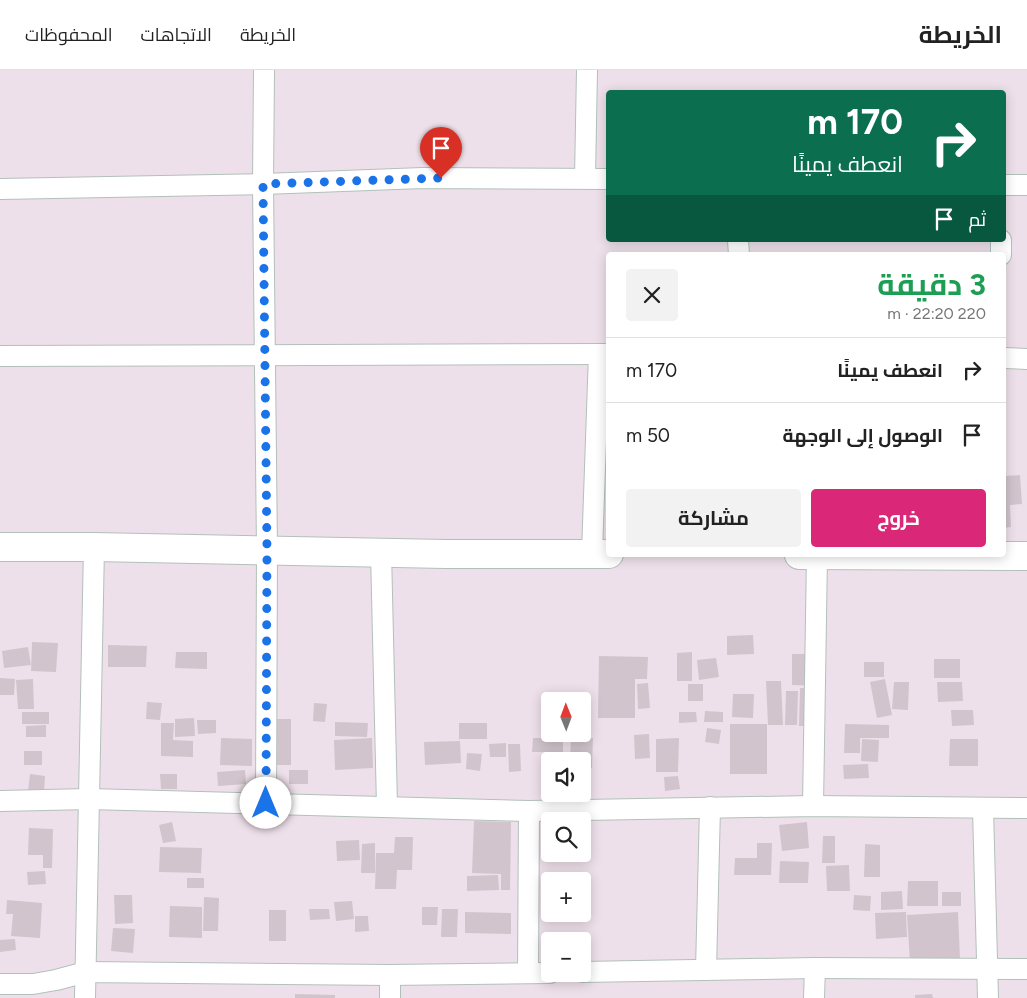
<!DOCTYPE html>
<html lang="ar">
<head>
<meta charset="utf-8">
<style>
	:root { --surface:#fff; --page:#f2f2f2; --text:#222; --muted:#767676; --line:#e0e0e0; --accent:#db2777 }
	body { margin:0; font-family:Figtree,Cairo,sans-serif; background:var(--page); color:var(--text); direction:rtl; height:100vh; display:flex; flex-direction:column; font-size:19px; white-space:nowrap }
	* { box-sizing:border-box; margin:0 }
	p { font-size:16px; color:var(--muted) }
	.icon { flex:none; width:28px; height:28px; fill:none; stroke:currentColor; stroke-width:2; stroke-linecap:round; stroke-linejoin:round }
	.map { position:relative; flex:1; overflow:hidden; direction:ltr }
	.drawer { position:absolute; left:606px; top:182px; width:400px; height:305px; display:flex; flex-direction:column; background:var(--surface); border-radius:5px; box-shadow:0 2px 12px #0003; direction:rtl }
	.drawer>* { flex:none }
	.guide { position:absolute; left:606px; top:20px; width:400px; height:152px; border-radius:5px; box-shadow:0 2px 12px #0003; direction:rtl; background:#0b6e4f; color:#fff; overflow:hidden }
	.needle { width:32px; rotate:359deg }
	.buttons { position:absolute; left:541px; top:622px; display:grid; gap:10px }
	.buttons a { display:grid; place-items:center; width:50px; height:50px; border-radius:5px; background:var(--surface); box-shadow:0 2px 12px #0003; font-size:25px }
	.pin { position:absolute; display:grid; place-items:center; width:42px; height:42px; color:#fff; margin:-51px -21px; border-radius:50% 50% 50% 0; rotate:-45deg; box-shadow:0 0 5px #0007 }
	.pin .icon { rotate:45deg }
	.me { position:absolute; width:55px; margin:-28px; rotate:0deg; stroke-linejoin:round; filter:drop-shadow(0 0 4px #0008) }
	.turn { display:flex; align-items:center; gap:18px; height:105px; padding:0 20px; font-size:22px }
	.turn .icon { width:65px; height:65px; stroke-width:2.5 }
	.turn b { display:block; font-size:35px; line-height:42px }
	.then { display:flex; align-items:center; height:48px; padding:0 20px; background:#0003; gap:10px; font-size:19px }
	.round { display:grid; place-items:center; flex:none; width:52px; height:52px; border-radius:5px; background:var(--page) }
	.headline { display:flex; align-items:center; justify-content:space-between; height:85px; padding:0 20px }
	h1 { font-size:30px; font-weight:700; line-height:38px; color:#1e9e55 }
	.button { display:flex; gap:10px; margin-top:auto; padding:10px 20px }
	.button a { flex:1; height:58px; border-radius:5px; background:var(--accent); color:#fff; font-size:20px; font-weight:700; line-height:58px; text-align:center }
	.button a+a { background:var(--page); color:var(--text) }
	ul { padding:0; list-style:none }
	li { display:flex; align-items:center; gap:15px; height:65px; padding:0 20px; border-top:1px solid var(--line) }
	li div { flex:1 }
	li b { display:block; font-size:19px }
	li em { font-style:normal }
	header { display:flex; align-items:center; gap:30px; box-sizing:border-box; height:70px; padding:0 25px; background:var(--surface); border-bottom:1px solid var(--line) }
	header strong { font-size:24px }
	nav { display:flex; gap:28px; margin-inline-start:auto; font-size:18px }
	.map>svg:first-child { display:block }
	.building { fill:#d1c4cd }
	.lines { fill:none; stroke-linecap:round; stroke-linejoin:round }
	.street-casing { stroke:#b3c0ba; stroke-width:22 }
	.secondary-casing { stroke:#b3c0ba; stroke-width:30 }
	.street { stroke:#fff; stroke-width:20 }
	.secondary { stroke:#fff; stroke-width:28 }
	.route { stroke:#1a73e8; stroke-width:9; stroke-dasharray:0 16.2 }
</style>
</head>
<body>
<header>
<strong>الخريطة</strong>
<nav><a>الخريطة</a><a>الاتجاهات</a><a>المحفوظات</a></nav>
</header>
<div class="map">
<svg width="1027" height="928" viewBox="0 0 1027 928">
	<rect width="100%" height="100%" fill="#eee0ea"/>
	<!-- building -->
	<g class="building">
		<polygon points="1020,405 1022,434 1010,435 1011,457 1004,458 1004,406"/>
		<polygon points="753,565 754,584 727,585 727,566"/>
		<polygon points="32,572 58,573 56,602 31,601"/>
		<polygon points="108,575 147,576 146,597 108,597"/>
		<polygon points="28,577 31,595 4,598 2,581"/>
		<polygon points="176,582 207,582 207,599 175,598"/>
		<polygon points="692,582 692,611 677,611 677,583"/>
		<polygon points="792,584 823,584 823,616 792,615"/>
		<polygon points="599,586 648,587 647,609 635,609 635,648 598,648"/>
		<polygon points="716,588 719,607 699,610 697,590"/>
		<rect x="934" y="589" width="26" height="19"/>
		<rect x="864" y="592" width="20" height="15"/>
		<polygon points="0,608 15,609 14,625 0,625"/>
		<polygon points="33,609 34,639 18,639 16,610"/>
		<polygon points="885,609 892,645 877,648 870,612"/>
		<polygon points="766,611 781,611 783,655 768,655"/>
		<polygon points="894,612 909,612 908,640 892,639"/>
		<polygon points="937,612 962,612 963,631 938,632"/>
		<polygon points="648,613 650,638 638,639 637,614"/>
		<rect x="688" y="614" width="15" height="17"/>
		<polygon points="800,618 819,618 819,656 799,656"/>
		<polygon points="786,621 798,621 797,655 785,655"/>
		<polygon points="733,624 754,624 753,648 732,647"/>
		<polygon points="147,632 162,633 160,650 146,649"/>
		<polygon points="314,633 327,634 325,652 313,651"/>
		<polygon points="951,640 973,640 974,655 952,656"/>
		<polygon points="705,641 723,642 723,652 704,652"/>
		<rect x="22" y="642" width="27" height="12"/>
		<polygon points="679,642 696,642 697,652 679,653"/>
		<polygon points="194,648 195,666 175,667 175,649"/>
		<polygon points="275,649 291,649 291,695 258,695"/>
		<polygon points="197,650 216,650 216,663 198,664"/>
		<polygon points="335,652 368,653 367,667 335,666"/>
		<polygon points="161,653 174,653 173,670 193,671 193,687 161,686"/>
		<rect x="459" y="653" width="28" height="16"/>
		<rect x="730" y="654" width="37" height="50"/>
		<polygon points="845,654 889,655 889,668 860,668 860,683 844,683"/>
		<polygon points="46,655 46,667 26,667 26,656"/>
		<polygon points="707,658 721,660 719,674 705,672"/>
		<polygon points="649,664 650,688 635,689 634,665"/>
		<polygon points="221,668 252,669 252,696 220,695"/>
		<polygon points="372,668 373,698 335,700 334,670"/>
		<polygon points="533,668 563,668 563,682 532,682"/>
		<polygon points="571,668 593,668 592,698 582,698 582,691 570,691"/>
		<polygon points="679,668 678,702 656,702 656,669"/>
		<polygon points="862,669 879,670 878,692 861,691"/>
		<polygon points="950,669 978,669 978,696 949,696"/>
		<polygon points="460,671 461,693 425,695 424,672"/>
		<polygon points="506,673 506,687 490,687 489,674"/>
		<polygon points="508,674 520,674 521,701 509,702"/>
		<rect x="24" y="681" width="18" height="14"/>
		<polygon points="467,683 482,684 480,701 466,699"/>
		<polygon points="548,684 566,684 567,691 550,691 550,699 548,699"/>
		<polygon points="868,694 869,708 844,709 843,695"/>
		<polygon points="245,700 246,714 218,716 217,702"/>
		<rect x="289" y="700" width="19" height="14"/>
		<polygon points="30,704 45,706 44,722 28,721"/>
		<polygon points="160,704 177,704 177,719 161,719"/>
		<polygon points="678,706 680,719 665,721 664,707"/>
		<polygon points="474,751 511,752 510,820 501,820 501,804 472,803"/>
		<polygon points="172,752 176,771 163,773 159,755"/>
		<polygon points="807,752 809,778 782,781 779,755"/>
		<polygon points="29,758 53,759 52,798 43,798 43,785 28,785"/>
		<polygon points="823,766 835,766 835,793 822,793"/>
		<polygon points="395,767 413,767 412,800 397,800 396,819 375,819 376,783 394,783"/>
		<polygon points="359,770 360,790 337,791 336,771"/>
		<polygon points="375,773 375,803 361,803 362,774"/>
		<polygon points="757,773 772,773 771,805 734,805 735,788 757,788"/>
		<polygon points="865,774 880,775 880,807 864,807"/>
		<polygon points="160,777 202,778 201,803 159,802"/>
		<polygon points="780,791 809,792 808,813 779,813"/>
		<polygon points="849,795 850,821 827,821 826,796"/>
		<polygon points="45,801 46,814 28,815 27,802"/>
		<polygon points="498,805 499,820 467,821 467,806"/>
		<rect x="187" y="808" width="17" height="10"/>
		<polygon points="908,811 938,811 938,836 907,836"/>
		<polygon points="902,821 903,839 881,840 881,822"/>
		<rect x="942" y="822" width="19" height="14"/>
		<polygon points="114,825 132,825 133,853 115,854"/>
		<polygon points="854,825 871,826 870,841 853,840"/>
		<polygon points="204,827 219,828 218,861 203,861"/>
		<polygon points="7,830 42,833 40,868 11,866 13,844 6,844"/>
		<polygon points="352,831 354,849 336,851 334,832"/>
		<polygon points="170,836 202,837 202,868 169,867"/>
		<polygon points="422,837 438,837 437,855 422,855"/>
		<polygon points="309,839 329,839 330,849 310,850"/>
		<polygon points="442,839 458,839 457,867 441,867"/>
		<rect x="269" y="840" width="17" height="31"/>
		<polygon points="465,842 511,843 511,864 465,863"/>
		<polygon points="906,842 907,867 876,869 875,843"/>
		<polygon points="958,842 960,889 910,892 907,845"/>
		<polygon points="355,846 368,846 369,861 355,862"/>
		<polygon points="113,858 135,859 133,883 111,881"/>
		<polygon points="15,869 16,880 0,882 0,870"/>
		<polygon points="295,924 335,925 335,928 295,928"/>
		<polygon points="932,924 933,928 915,928 915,925"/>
	</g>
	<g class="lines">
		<!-- street casing -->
		<g class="street-casing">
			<g id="street">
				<polyline points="264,0 263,114 267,481 266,733"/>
				<polyline points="585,108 587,0"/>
				<polyline points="1004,115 1027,115"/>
				<polyline points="0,119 263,114 423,108 609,109"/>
				<polyline points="738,170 739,185"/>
				<polyline points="1001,170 1001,185"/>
				<polyline points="0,286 609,284"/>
				<polyline points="1004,288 1027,289"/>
				<polyline points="381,482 387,736"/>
				<polyline points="592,483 599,284"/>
				<polyline points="0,731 89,729 529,741 813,736 1027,738"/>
				<polyline points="813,736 817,485"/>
				<polyline points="983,739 988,928"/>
				<polyline points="706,900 710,737"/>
				<polyline points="582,902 815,898 1027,899"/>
				<polyline points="528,903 529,741"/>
				<polyline points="390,905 390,928"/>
				<polyline points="0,914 33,914 56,910 86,902 390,905 550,903"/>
				<polyline points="85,928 94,477"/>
				<polyline points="814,928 815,898"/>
			</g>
		</g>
		<!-- secondary casing -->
		<g class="secondary-casing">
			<g id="secondary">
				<polyline points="0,477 94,477 446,484 609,484"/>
				<polyline points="799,485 1027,486"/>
			</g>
		</g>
		<!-- street -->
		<use href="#street" class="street"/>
		<!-- secondary -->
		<use href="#secondary" class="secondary"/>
	</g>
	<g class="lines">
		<!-- route -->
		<polyline class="route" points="266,733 267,481 263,114 441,108"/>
	</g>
</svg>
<div class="buttons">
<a><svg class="needle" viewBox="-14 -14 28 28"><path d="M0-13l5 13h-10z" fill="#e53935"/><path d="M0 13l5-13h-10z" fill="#767676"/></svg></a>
<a><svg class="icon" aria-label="sound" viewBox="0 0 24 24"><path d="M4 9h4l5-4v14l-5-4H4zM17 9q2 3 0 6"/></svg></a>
<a><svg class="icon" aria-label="search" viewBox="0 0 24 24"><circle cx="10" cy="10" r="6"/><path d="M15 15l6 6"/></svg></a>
<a>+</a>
<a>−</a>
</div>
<div class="pin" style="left:441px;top:108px;background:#d93025"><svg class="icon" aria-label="arrive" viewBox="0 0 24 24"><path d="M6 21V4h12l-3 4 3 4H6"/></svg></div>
<svg class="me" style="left:266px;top:733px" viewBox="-20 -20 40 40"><circle r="19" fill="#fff"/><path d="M0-13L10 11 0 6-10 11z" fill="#1a73e8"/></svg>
<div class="guide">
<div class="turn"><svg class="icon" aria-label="right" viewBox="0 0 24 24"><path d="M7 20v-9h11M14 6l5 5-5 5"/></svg><div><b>170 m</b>انعطف يمينًا</div></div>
<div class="then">ثم<svg class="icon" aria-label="arrive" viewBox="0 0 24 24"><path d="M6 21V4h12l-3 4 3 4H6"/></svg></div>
</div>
<section class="drawer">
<div class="headline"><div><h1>3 دقيقة</h1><p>220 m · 22:20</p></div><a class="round"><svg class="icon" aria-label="close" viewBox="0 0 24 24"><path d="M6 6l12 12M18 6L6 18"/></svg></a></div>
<ul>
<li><svg class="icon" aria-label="right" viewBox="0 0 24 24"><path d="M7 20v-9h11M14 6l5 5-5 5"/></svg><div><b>انعطف يمينًا</b></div><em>170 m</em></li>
<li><svg class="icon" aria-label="arrive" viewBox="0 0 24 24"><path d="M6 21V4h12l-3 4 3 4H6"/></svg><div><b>الوصول إلى الوجهة</b></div><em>50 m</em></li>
</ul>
<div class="button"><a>خروج</a><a>مشاركة</a></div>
</section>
</div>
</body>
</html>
